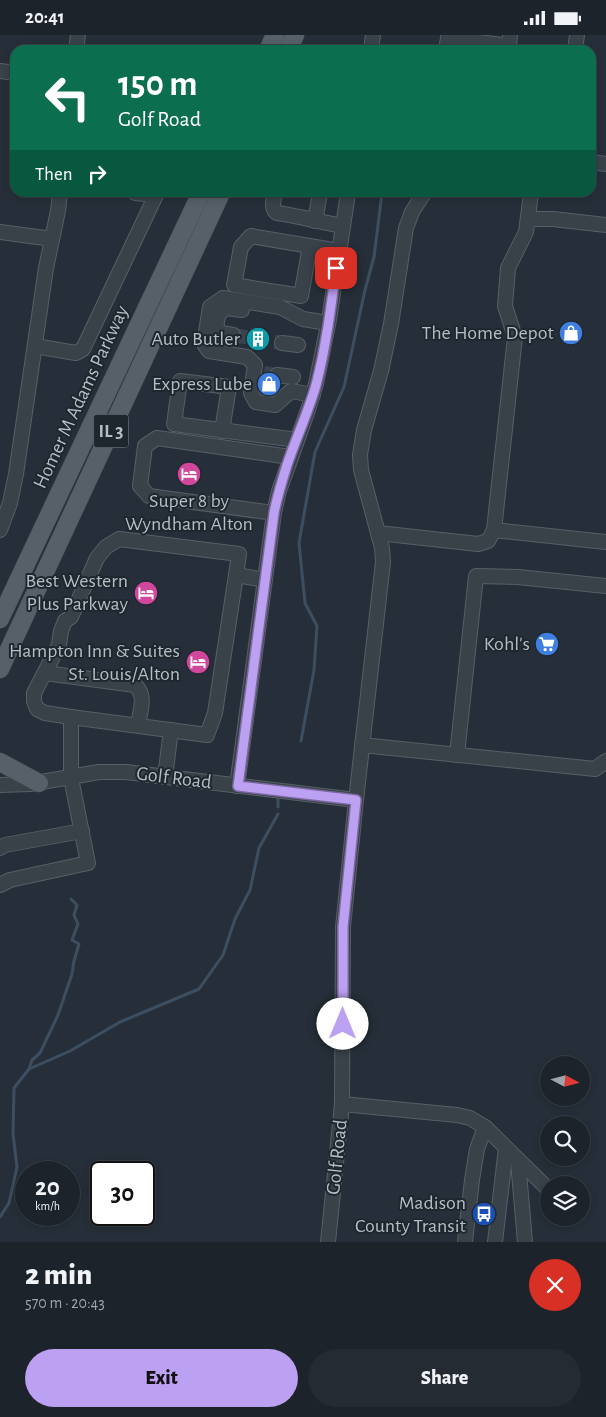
<!DOCTYPE html>
<html lang="en">
<head>
<meta charset="utf-8">
<style>
	:root { --surface:#1c232b; --page:#252b33; --text:#f1f3f6; --muted:#a0a4a9; --line:#3a4047; --accent:#bca0f2 }
	body { margin:0; font-family:"Alegreya Sans",sans-serif; background:var(--page); color:var(--text); height:100vh; display:flex; flex-direction:column; font-size:19px; white-space:nowrap }
	* { box-sizing:border-box; margin:0 }
	p { font-size:16px; color:var(--muted) }
	.icon { flex:none; width:28px; height:28px; fill:none; stroke:currentColor; stroke-width:2; stroke-linecap:round; stroke-linejoin:round }
	.map { position:relative; height:1207px; overflow:hidden }
	.drawer { display:flex; flex-direction:column; background:var(--surface); flex:1 }
	.drawer>* { flex:none }
	.hud { position:absolute; left:10px; top:10px; width:586px; height:152px; border-radius:15px; box-shadow:0 2px 8px #0003,0 0 0 1px var(--line); background:#0b6e4f; color:#fff; overflow:hidden }
	.needle { width:32px; rotate:97deg }
	.buttons { position:absolute; left:540px; top:1021px; display:grid; gap:10px }
	.buttons a { display:grid; place-items:center; width:50px; height:50px; border-radius:50%; background:var(--surface); box-shadow:0 2px 8px #0003,0 0 0 1px var(--line); font-size:25px }
	.speed { position:absolute; left:15px; top:1126px; display:flex; gap:10px; font-size:25px; font-weight:700; text-align:center }
	.speed>* { display:grid; place-content:center; width:65px; height:65px; border-radius:50%; background:var(--surface); box-shadow:0 2px 8px #0003,0 0 0 1px var(--line); line-height:1 }
	.speed small { font-size:12px; font-weight:400 }
	.speed .limit { border:2px solid #111; border-radius:8px; background:#fff; color:#111 }
	.pin { position:absolute; display:grid; place-items:center; width:42px; height:42px; color:#fff; margin:-21px; border-radius:10px; box-shadow:0 2px 8px #0006 }
	.me { position:absolute; width:55px; margin:-28px; rotate:0deg; stroke-linejoin:round; filter:drop-shadow(0 0 4px #0008) }
	.turn { display:flex; align-items:center; gap:18px; height:105px; padding:0 25px; font-size:22px }
	.turn .icon { width:65px; height:65px; stroke-width:2.5 }
	.turn b { display:block; font-size:35px; line-height:42px }
	.then { display:flex; align-items:center; height:48px; padding:0 25px; background:#0003; gap:10px; font-size:19px }
	.round { display:grid; place-items:center; flex:none; width:52px; height:52px; border-radius:26px; background:var(--page) }
	.head { display:flex; align-items:center; justify-content:space-between; height:85px; padding:0 25px }
	h1 { font-size:30px; font-weight:800; line-height:38px }
	.action { display:flex; gap:10px; margin-top:auto; padding:10px 25px }
	.action a { flex:1; height:58px; border-radius:30px; background:var(--accent); color:#111; font-size:20px; font-weight:800; line-height:58px; text-align:center }
	.action a+a { background:var(--page); color:var(--text) }
	.status { display:flex; justify-content:space-between; align-items:center; height:35px; padding:0 25px; background:var(--surface); direction:ltr }
	.status svg { height:14px; fill:currentColor }
	.map>svg:first-child { display:block }
	.lines { fill:none; stroke-linecap:round; stroke-linejoin:round }
	.stream { stroke:#3d4e60; stroke-width:3 }
	.minor-tunnel { stroke:#3b444e; stroke-width:14; stroke-dasharray:14 7; stroke-linecap:butt }
	.minor-casing { stroke:#575f67; stroke-width:16 }
	.major-casing { stroke:#424a52; stroke-width:19 }
	.minor { stroke:#394149; stroke-width:14 }
	.major { stroke:#576069; stroke-width:18 }
	.route-casing { stroke:#7a689d; stroke-width:12 }
	.route { stroke:#bca0f2; stroke-width:9 }
	.labels { text-anchor:middle; dominant-baseline:central; stroke-width:4; stroke-linejoin:round; paint-order:stroke }
	.shield { fill:#1e262e; stroke:#888f98; stroke-width:1 }
	.shield-label { font-size:19px; font-weight:bold; fill:#b5bcc5 }
	.poi-label { font-size:20px; fill:#b5bcc5; stroke:#1e262e; text-anchor:end }
	.street-label { font-size:20px; fill:#b5bcc5; stroke:#1e262e }
</style>
</head>
<body>
<div class="status"><b>20:41</b><svg viewBox="0 0 49 12"><path d="M0 12V9h3v3zM5 12V6h3v6zM10 12V3h3v9zM15 12V0h3v12zM26 1h20v11H26zM47 4h2v5h-2z"/></svg></div>
<div class="map">
<svg width="606" height="1207" viewBox="0 0 606 1207">
	<rect width="100%" height="100%" fill="#262f39"/>
	<g class="lines">
		<!-- stream -->
		<g class="stream">
			<polyline points="301,706 314,635 317,591 305,568 299,508 315,417 344,352 365,255 374,222 382,158"/>
			<polyline points="278,772 278,762"/>
			<polyline points="29,1034 32,1025 40,1018 58,980 72,939 74,926 79,909 72,905 78,889 74,880 77,870 71,864"/>
			<polyline points="0,1182 9,1168 17,1132 13,1099 14,1053 29,1034 70,1016 120,987 199,954 223,920 235,884 250,855 259,813 278,779"/>
		</g>
		<!-- minor-tunnel -->
		<g class="minor-tunnel">
			<polyline points="233,300 282,308"/>
			<polyline points="264,338 277,340"/>
		</g>
		<!-- minor casing -->
		<g class="minor-casing">
			<g id="minor">
				<polyline points="76,15 78,0"/>
				<polyline points="371,15 373,0"/>
				<polyline points="446,15 448,3 509,11 510,0"/>
				<polyline points="575,15 577,0"/>
				<polyline points="0,36 15,38"/>
				<polyline points="591,127 606,129"/>
				<path d="M275,158C274,165 270,173 277,178C299,181 320,187 343,191"/>
				<polyline points="528,184 553,184 606,190"/>
				<polyline points="315,186 320,158"/>
				<polyline points="0,197 52,204"/>
				<polyline points="310,211 301,261 234,250 241,212 251,201 339,216"/>
				<polyline points="233,300 221,298 216,291 219,278 226,273 242,275"/>
				<polyline points="282,308 298,310"/>
				<polyline points="35,311 76,318 83,314 156,160 135,158"/>
				<polyline points="277,340 293,342"/>
				<polyline points="313,360 291,356 275,370 256,367 251,358 255,330 247,322 209,316 204,309 210,272 223,263 280,272 303,284 328,288"/>
				<polyline points="222,396 229,352 180,346 174,389 297,405"/>
				<polyline points="274,478 149,461 140,451 145,411 157,403 290,422"/>
				<polyline points="0,495 10,468 16,439 46,233 58,176 60,158"/>
				<polyline points="494,495 606,507"/>
				<polyline points="378,498 478,509 488,506 494,495 515,302 505,271 508,233 526,197 531,158"/>
				<path d="M45,638L135,650C147,661 140,676 138,690"/>
				<polyline points="71,682 207,700 215,678 236,540 265,545"/>
				<polyline points="362,710 595,734 606,726"/>
				<polyline points="457,720 476,541 518,542 606,551"/>
				<polyline points="165,742 171,695"/>
				<polyline points="0,750 30,749 99,737 126,737 356,765"/>
				<polyline points="237,751 274,478 279,456 308,375 316,349 329,285 348,158"/>
				<polyline points="0,813 5,810 82,796"/>
				<polyline points="0,850 10,845 88,828 71,743 71,682 45,678 37,674 34,666 34,658 59,610 61,596 65,586 71,582 97,523 106,512 119,504 239,519 236,540"/>
				<polyline points="342,1069 457,1080 470,1083 485,1092 477,1114 472,1145 465,1207"/>
				<polyline points="485,1092 549,1155"/>
				<polyline points="518,1126 525,1207"/>
				<polyline points="328,1207 342,1069 343,892 356,765 383,527 382,513 361,435 360,420 364,395 381,336 391,289 406,193 412,177 424,158"/>
				<polyline points="495,1207 506,1113"/>
			</g>
		</g>
		<!-- major casing -->
		<g class="major-casing">
			<g id="major">
				<polyline points="268,15 275,0"/>
				<polyline points="288,15 295,0"/>
				<polyline points="0,584 201,158"/>
				<polyline points="0,634 221,158"/>
				<polyline points="0,727 39,748"/>
			</g>
		</g>
		<!-- minor -->
		<use href="#minor" class="minor"/>
		<!-- major -->
		<use href="#major" class="major"/>
	</g>
	<g class="lines">
		<!-- route casing -->
		<g class="route-casing">
			<path id="route" d="M336,233C331,272 326,312 316,350C308,378 296,403 287,430C282,446 277,462 274,478L238,751L356,765L343,892V989"/>
		</g>
		<!-- route -->
		<use href="#route" class="route"/>
	</g>
	<!-- icons -->
	<defs>
		<g id="shop-disc" transform="scale(1.25)"><circle r="9.5" fill="#3f7fe0" stroke="#1e262e"/><path d="M-5-2.5h2.3a2.7 3.5 0 0 1 5.4 0H5L5.5 6h-11ZM-1.5-2.5h3a1.5 2.3 0 0 0-3 0Z" fill="#fff"/></g>
		<g id="building-disc" transform="scale(1.25)"><circle r="9.5" fill="#0f9aa8" stroke="#1e262e"/><path d="M-4-6H4V6H1V3H-1V6H-4ZM-2.5-4.3h1.7v1.8h-1.7ZM.8-4.3h1.7v1.8H.8ZM-2.5-1h1.7V.8h-1.7ZM.8-1h1.7V.8H.8Z" fill="#fff"/></g>
		<g id="hotel-disc" transform="scale(1.25)"><circle r="9.5" fill="#d1479c" stroke="#1e262e"/><path d="M-6-4.5h1.5V1H6V5H4.5V3h-9V5H-6ZM-4 0a1.8 1.8 0 1 1 3.6 0ZM.5 0V-2.5h3Q6-2.5 6 0Z" fill="#fff"/></g>
		<g id="supermarket-disc" transform="scale(1.25)"><circle r="9.5" fill="#3f7fe0" stroke="#1e262e"/><path d="M-6-5.5h2.5l.6 2H6L4.5 2H-2.5L-4.4-4H-6ZM-1.5 3.2a1.3 1.3 0 1 0 .1 0ZM3 3.2a1.3 1.3 0 1 0 .1 0Z" fill="#fff"/></g>
		<g id="bus-disc" transform="scale(1.25)"><circle r="9.5" fill="#1a4fb4" stroke="#1e262e"/><path d="M-5-6H5V4H4V6H2V4H-2V6H-4V4H-5ZM-3.5-4V0h7V-4ZM-3.5 1.2v1.5H-2V1.2ZM2 1.2v1.5H3.5V1.2Z" fill="#fff"/></g>
	</defs>
	<g fill-rule="evenodd">
		<use href="#shop-disc" x="571" y="298"/>
		<use href="#building-disc" x="258" y="304"/>
		<use href="#shop-disc" x="269" y="349"/>
		<use href="#hotel-disc" x="189" y="439"/>
		<use href="#hotel-disc" x="146" y="558"/>
		<use href="#supermarket-disc" x="547" y="609"/>
		<use href="#hotel-disc" x="198" y="627"/>
		<use href="#bus-disc" x="484" y="1179"/>
	</g>
	<g class="labels">
		<!-- shield labels -->
		<rect class="shield" x="93.5" y="379.5" width="35" height="33" rx="4"/>
		<g class="shield-label">
			<text x="111" y="396">IL 3</text>
		</g>
		<!-- poi labels -->
		<g class="poi-label">
			<text x="554" y="298">The Home Depot</text>
			<text x="240" y="304">Auto Butler</text>
			<text x="252" y="349">Express Lube</text>
			<text x="189" y="466" text-anchor="middle">Super 8 by<tspan x="189" dy="23">Wyndham Alton</tspan></text>
			<text x="128" y="546">Best Western<tspan x="128" dy="23">Plus Parkway</tspan></text>
			<text x="530" y="609">Kohl's</text>
			<text x="180" y="616">Hampton Inn &amp; Suites<tspan x="180" dy="23">St. Louis/Alton</tspan></text>
			<text x="466" y="1168">Madison<tspan x="466" dy="23">County Transit</tspan></text>
		</g>
		<!-- street labels -->
		<g class="street-label">
			<text transform="translate(81 362) rotate(-65)">Homer M Adams Parkway</text>
			<text transform="translate(174 743) rotate(7)">Golf Road</text>
			<text transform="translate(337 1122) rotate(-84)">Golf Road</text>
		</g>
	</g>
</svg>
<div class="buttons">
<a><svg class="needle" viewBox="-14 -14 28 28"><path d="M0-13l5 13h-10z" fill="#e53935"/><path d="M0 13l5-13h-10z" fill="#a0a4a9"/></svg></a>
<a><svg class="icon" aria-label="search" viewBox="0 0 24 24"><circle cx="10" cy="10" r="6"/><path d="M15 15l6 6"/></svg></a>
<a><svg class="icon" aria-label="layers" viewBox="0 0 24 24"><path d="M12 4l9 5-9 5-9-5zM3 14l9 5 9-5"/></svg></a>
</div>
<div class="speed"><div>20<small>km/h</small></div><div class="limit">30</div></div>
<div class="pin" style="left:336px;top:233px;background:#d93025"><svg class="icon" aria-label="arrive" viewBox="0 0 24 24"><path d="M6 21V4h12l-3 4 3 4H6"/></svg></div>
<svg class="me" style="left:343px;top:989px" viewBox="-20 -20 40 40"><circle r="19" fill="#fff"/><path d="M0-13L10 11 0 6-10 11z" fill="#bca0f2"/></svg>
<div class="hud">
<div class="turn"><svg class="icon" aria-label="left" viewBox="0 0 24 24"><path d="M17 20v-9H6M10 6l-5 5 5 5"/></svg><div><b>150 m</b>Golf Road</div></div>
<div class="then">Then<svg class="icon" aria-label="right" viewBox="0 0 24 24"><path d="M7 20v-9h11M14 6l5 5-5 5"/></svg></div>
</div>
</div>
<section class="drawer">
<div class="head"><div><h1>2 min</h1><p>570 m · 20:43</p></div><a class="round" style="background:#d93025;color:#fff"><svg class="icon" aria-label="close" viewBox="0 0 24 24"><path d="M6 6l12 12M18 6L6 18"/></svg></a></div>
<div class="action"><a>Exit</a><a>Share</a></div>
</section>
</body>
</html>
